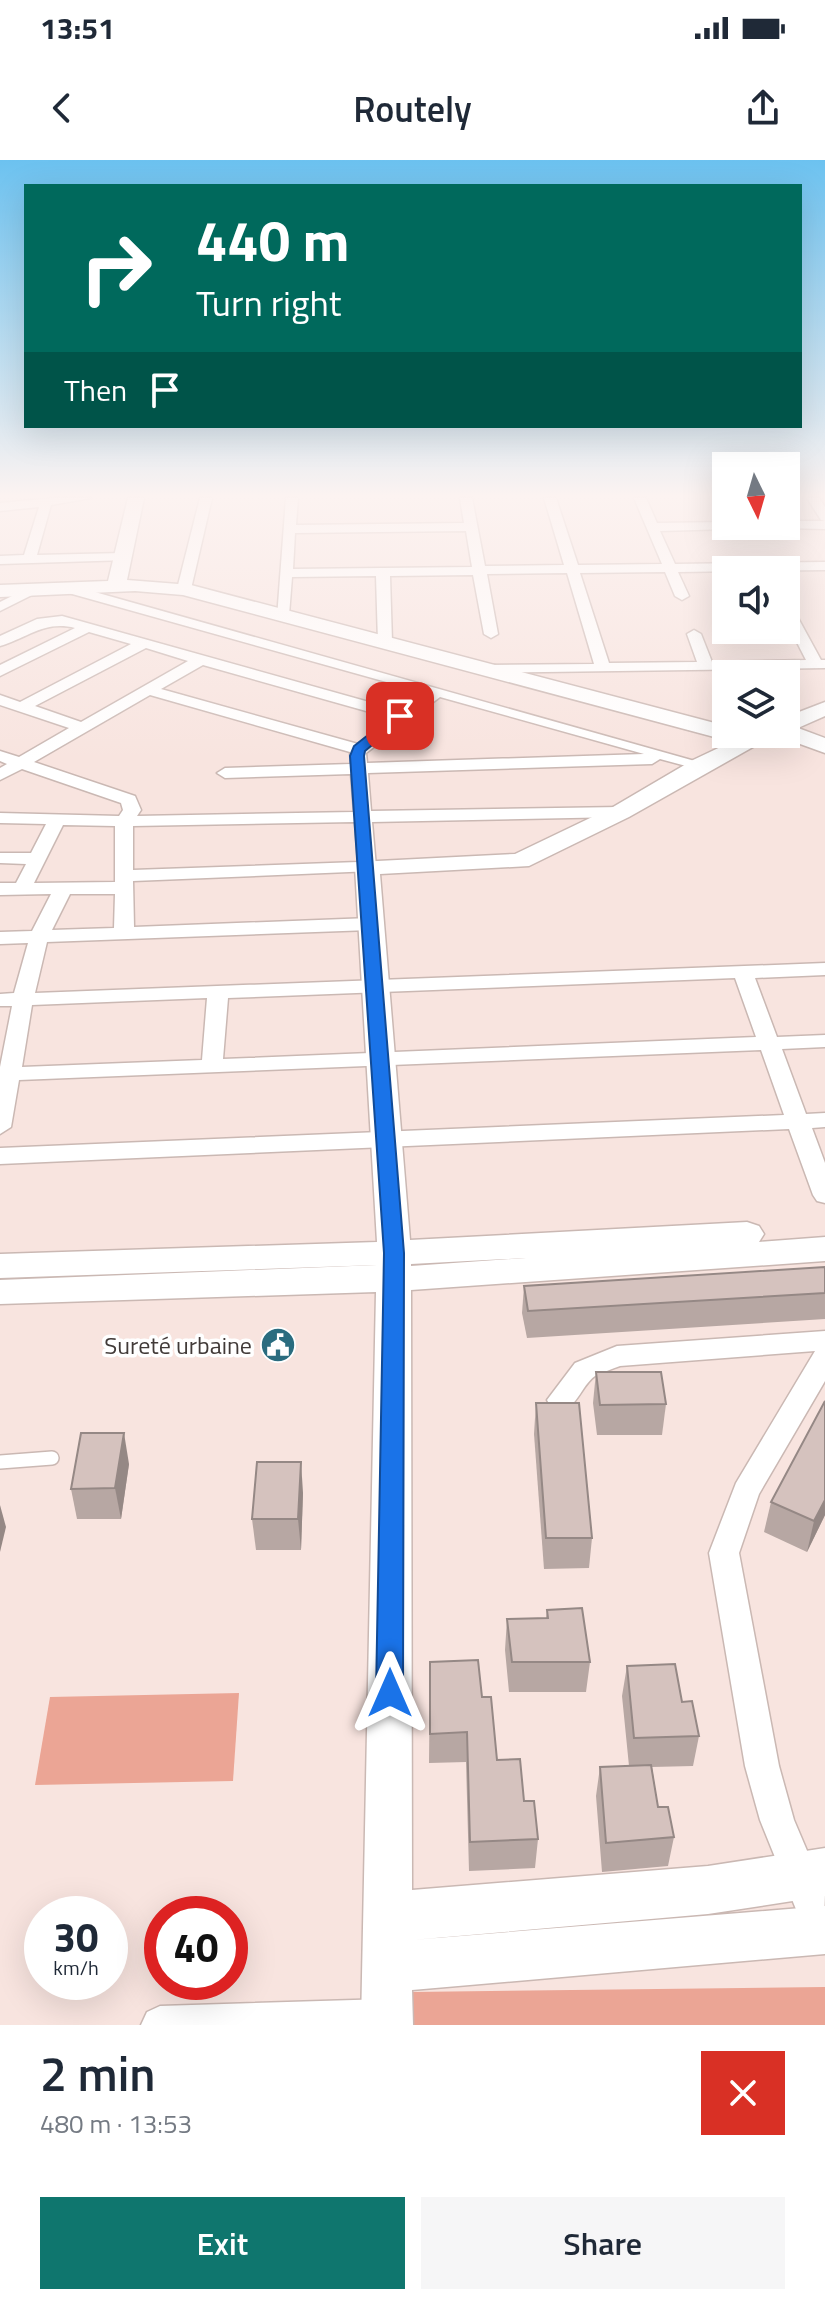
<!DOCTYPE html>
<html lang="en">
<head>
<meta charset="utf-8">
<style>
	:root { --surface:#fff; --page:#f6f6f7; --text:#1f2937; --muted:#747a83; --accent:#0f766e }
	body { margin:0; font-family:"Titillium Web",sans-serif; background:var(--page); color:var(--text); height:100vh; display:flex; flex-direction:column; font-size:30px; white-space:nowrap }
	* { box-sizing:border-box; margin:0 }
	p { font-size:26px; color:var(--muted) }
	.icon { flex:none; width:44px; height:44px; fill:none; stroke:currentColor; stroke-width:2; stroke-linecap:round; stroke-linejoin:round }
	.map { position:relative; height:1865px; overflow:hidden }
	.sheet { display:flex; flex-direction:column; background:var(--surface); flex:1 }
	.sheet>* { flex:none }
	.hud { position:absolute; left:24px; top:24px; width:778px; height:244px; border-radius:0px; box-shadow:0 8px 32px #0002; background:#00695c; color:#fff; overflow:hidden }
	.needle { width:52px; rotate:175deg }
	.controls { position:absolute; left:712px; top:292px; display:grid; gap:16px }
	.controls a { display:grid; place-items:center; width:88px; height:88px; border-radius:0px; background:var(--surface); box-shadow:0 8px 32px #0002; font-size:40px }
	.speed { position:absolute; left:24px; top:1736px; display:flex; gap:16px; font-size:40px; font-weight:700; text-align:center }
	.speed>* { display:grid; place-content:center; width:104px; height:104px; border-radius:50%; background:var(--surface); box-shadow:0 8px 32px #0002; line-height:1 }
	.speed small { font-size:20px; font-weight:400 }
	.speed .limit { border:12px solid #d22; background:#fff; color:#111 }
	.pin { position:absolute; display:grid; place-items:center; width:68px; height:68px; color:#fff; margin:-34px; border-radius:16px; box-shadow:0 4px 12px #0006 }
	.me { position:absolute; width:88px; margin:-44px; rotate:0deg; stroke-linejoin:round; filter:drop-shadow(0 0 6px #0008) }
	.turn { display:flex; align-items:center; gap:28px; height:168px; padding:0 40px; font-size:36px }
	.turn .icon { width:104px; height:104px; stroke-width:2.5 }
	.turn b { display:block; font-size:56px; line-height:68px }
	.then { display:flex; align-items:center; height:76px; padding:0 40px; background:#0003; gap:16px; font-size:30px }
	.round { display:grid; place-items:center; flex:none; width:84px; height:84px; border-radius:0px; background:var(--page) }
	.summary { display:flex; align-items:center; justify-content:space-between; height:136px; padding:0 40px }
	h1 { font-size:48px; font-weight:600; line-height:60px }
	.cta { display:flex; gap:16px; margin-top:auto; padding:16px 40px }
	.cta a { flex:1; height:92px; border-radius:0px; background:var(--accent); color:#fff; font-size:32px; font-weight:600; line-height:92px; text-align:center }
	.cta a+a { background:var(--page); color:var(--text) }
	.status { display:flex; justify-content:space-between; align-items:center; height:56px; padding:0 40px; background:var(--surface); direction:ltr }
	.status svg { height:22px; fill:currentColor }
	header { display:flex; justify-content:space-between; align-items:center; height:104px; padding:0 40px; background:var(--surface); font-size:36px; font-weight:600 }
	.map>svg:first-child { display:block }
	.green { fill:#eba595 }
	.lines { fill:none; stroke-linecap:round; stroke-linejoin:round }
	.lane-casing { stroke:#cab8b3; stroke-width:16 }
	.street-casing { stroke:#cab8b3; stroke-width:3 }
	.secondary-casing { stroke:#cab8b3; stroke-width:3 }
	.lane { stroke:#fff; stroke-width:13 }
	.street { fill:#fff; fill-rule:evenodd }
	.secondary { fill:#fff; fill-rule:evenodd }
	.wall { fill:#b7a7a3 }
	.shaded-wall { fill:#958885 }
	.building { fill:#d5c2be; stroke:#958885; stroke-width:2 }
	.route { fill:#1a73e8; stroke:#114b97; stroke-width:2 }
	.labels { text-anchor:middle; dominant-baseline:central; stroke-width:7; stroke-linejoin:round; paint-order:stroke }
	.poi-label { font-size:24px; fill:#413a38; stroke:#fff; text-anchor:end }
</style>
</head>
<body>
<div class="status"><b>13:51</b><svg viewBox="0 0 49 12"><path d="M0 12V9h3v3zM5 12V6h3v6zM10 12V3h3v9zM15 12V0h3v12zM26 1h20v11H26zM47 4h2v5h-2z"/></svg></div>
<header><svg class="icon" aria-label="back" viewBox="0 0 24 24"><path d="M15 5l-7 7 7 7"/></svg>Routely<svg class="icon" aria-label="share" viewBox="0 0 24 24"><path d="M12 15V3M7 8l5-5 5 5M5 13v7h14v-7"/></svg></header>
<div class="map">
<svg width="825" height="1865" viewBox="0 0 825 1865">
	<rect width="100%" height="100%" fill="#f8e4df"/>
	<!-- green -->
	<g class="green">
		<polygon points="239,1533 233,1621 35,1625 50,1537"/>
		<polygon points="825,1827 825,1865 412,1865 412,1832"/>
	</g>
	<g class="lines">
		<!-- lane casing -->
		<g class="lane-casing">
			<polyline id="lane" points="0,1302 52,1298"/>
		</g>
		<!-- street casing -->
		<g class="street-casing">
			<g id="street">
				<polygon points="54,338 91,338 51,345 37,395 123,393 128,394 128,400 0,404 0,396 24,395 39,347 0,351 0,343"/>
				<polygon points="200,338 212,338 191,429 184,433 177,429"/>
				<path d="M286,338H298L296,365L464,363L460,338H472L485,406L564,405L544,338H556L578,405L662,404L634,338H646L657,363L726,362V366H732L730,369L660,371L675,404L825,402V410L678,412L689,436L682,440L675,436L665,412L580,413L609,503L697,502L687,474L694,470L701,474L712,502L806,500L786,461V444L791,445L821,500H825V508L481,513L478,510L486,505L594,504L567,413L487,414L498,474L491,478L484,474L473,415L390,416L392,482L385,486L378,482L376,416L292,417L289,455L277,458ZM466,371L472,407L293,409L295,373Z"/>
				<polygon points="807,338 819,338 825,347 825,361 821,360"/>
				<polygon points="786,361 825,361 825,369 782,368"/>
				<path d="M70,425L709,605L701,610L660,599L652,604L368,613L371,651L621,647L630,652L621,657L372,662L376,707L373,711L133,721L134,767L370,758L380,764L370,770L47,782L35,833L825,803V815L755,818L777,877L825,875V887L782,889L806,954L825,953V967L812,968L825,1003V1043L817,1041L813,1035L789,969L0,1004V988L784,955L761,890L19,920L11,967L0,974V907L12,846H0V834L14,833L28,783L0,784V772L32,771L51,734L0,735V723H16L26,704L0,703V693H31L46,664L0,663V653L119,656L123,650L121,643L22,609L0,620V608L7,604L0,601V591L19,597L69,568L0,545V535L20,542L131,484L89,472L0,516V505L75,468C45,460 27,478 0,486V476L37,459L62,456L401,551L426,533L65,432V426ZM146,488L188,501L81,562L35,546ZM203,505L391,558L358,584L161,529ZM150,535L350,592L351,604L225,608L217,613L225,618L351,614L354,652L137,656L141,650L135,636L34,602ZM440,537L644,594L367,603L366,593ZM355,662L358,702L133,710V666ZM63,665L115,666V722L34,723ZM70,734H115L114,768L52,770ZM735,818L756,877L223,899L228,838ZM207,838L202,900L22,907L32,845Z"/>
				<polygon points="30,427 42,430 0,451 0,442"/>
				<path d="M825,1171V1221L759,1334L739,1393L779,1606L794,1660L825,1733L823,1789L810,1784L760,1660L745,1606L709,1393L736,1323L815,1191L620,1206C612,1209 603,1212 595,1216C578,1228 577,1256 551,1247L547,1240L575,1203L617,1186Z"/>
				<polygon points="387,1839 400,1845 406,1858 403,1865 141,1865 147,1852 160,1846"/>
			</g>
		</g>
		<!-- secondary casing -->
		<g class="secondary-casing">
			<g id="secondary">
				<polygon points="128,338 144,338 127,420 191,425 726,566 726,574 736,574 726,580 718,578 183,435 135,431 0,437 0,425 108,421"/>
				<polygon points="825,542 825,556 798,568 825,578 825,593 778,576 786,574 786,557"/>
				<path d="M748,574H776L629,657L529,706L380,714L410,1080L747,1062L759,1066L764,1074L759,1082L825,1077V1101L411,1130L412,1730L708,1706L825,1688V1736L708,1754L412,1780L825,1746V1794L412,1830L413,1865H361L376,1132L0,1144V1120L377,1105L0,1118V1094L377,1082L355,707L358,702L515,694L613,647L693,600ZM526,1098L411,1106V1104Z"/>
			</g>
		</g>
		<!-- lane -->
		<use href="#lane" class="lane"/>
		<!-- street -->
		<use href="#street" class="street"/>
		<!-- secondary -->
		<use href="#secondary" class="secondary"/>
	</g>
	<!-- wall -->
	<g class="wall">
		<polygon points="825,1107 825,1159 527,1178 522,1153 524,1126"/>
		<polygon points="596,1212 666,1244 662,1275 597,1275 593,1243"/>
		<polygon points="825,1241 825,1355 807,1392 764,1372 771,1342"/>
		<polygon points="536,1243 592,1378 589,1408 544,1409 534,1274"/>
		<polygon points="129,1304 121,1359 77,1359 71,1329"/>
		<polygon points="303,1333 301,1390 256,1390 252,1359"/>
		<polygon points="547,1450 590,1502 586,1532 509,1532 505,1490 507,1459 546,1458"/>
		<polygon points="430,1502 482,1537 497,1600 524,1641 538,1679 535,1708 469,1711 466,1602 429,1603"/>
		<polygon points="627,1506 682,1542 699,1576 693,1606 652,1607 658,1647 674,1677 668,1706 602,1712 596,1636 600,1607 629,1606 622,1536"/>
	</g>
	<!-- shaded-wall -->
	<g class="shaded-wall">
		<polygon points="124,1273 129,1304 121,1359 115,1328"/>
		<polygon points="301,1302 303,1333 301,1390 298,1359"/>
		<polygon points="825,1340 825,1355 807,1392 814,1361"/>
		<polygon points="0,1345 6,1367 0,1392"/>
	</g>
	<!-- building -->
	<g class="building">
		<polygon points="825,1107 825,1133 528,1151 524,1126"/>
		<polygon points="596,1212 661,1212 666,1244 600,1245"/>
		<polygon points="825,1241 825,1340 814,1361 771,1342"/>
		<polygon points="536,1243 579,1243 592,1378 546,1378"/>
		<polygon points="81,1273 124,1273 115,1328 71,1329"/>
		<polygon points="257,1302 301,1302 298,1359 252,1359"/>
		<polygon points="582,1448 590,1502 512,1502 507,1459 548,1458 547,1450"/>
		<polygon points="478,1500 482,1537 491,1537 497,1600 520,1599 524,1641 534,1641 538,1679 470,1682 467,1572 430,1574 430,1502"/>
		<polygon points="675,1504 682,1542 692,1541 699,1576 634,1578 627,1506"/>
		<polygon points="651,1605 658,1647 668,1647 674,1677 606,1683 600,1607"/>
	</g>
	<!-- sky -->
	<linearGradient id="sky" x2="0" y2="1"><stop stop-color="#6cc2f0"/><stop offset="0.56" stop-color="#fcf3f1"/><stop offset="1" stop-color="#fcf3f1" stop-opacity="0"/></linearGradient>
	<rect width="825" height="599" fill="url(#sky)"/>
	<!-- route -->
	<polygon class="route" points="396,553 407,556 365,591 364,596 404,1093 403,1533 399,1541 390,1545 380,1541 376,1533 384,1093 350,596 354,586"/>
	<!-- icons -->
	<defs>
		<g id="civic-disc" transform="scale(1.8)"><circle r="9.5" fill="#2a6c7f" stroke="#fff"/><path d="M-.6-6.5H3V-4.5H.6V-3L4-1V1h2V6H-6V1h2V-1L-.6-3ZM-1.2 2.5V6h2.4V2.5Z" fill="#fff"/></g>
	</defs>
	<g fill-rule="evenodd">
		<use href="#civic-disc" x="278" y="1185"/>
	</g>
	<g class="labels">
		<!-- poi labels -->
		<g class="poi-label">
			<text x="252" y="1185">Sureté urbaine</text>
		</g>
	</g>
</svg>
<div class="controls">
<a><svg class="needle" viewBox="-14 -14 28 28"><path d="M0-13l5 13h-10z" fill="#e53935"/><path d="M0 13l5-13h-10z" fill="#747a83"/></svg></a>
<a><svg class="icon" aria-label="sound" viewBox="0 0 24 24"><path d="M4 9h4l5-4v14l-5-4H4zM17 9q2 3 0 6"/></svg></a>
<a><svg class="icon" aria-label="layers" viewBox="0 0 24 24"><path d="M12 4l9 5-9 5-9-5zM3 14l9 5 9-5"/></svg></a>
</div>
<div class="speed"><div>30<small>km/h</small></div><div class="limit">40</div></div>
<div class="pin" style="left:400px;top:556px;background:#d93025"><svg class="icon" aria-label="arrive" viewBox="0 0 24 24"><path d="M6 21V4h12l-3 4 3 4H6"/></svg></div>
<svg class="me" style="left:390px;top:1533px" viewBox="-20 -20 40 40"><path d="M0-17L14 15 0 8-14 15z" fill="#1a73e8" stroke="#fff" stroke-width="4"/></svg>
<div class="hud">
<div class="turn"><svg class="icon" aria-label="right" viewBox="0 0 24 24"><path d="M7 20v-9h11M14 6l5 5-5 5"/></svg><div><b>440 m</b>Turn right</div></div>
<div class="then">Then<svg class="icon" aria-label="arrive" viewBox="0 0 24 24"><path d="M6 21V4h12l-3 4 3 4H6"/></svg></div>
</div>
</div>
<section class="sheet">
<div class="summary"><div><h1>2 min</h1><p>480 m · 13:53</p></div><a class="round" style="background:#d93025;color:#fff"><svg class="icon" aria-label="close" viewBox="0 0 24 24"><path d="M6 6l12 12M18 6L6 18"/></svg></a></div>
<div class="cta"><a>Exit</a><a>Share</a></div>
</section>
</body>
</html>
